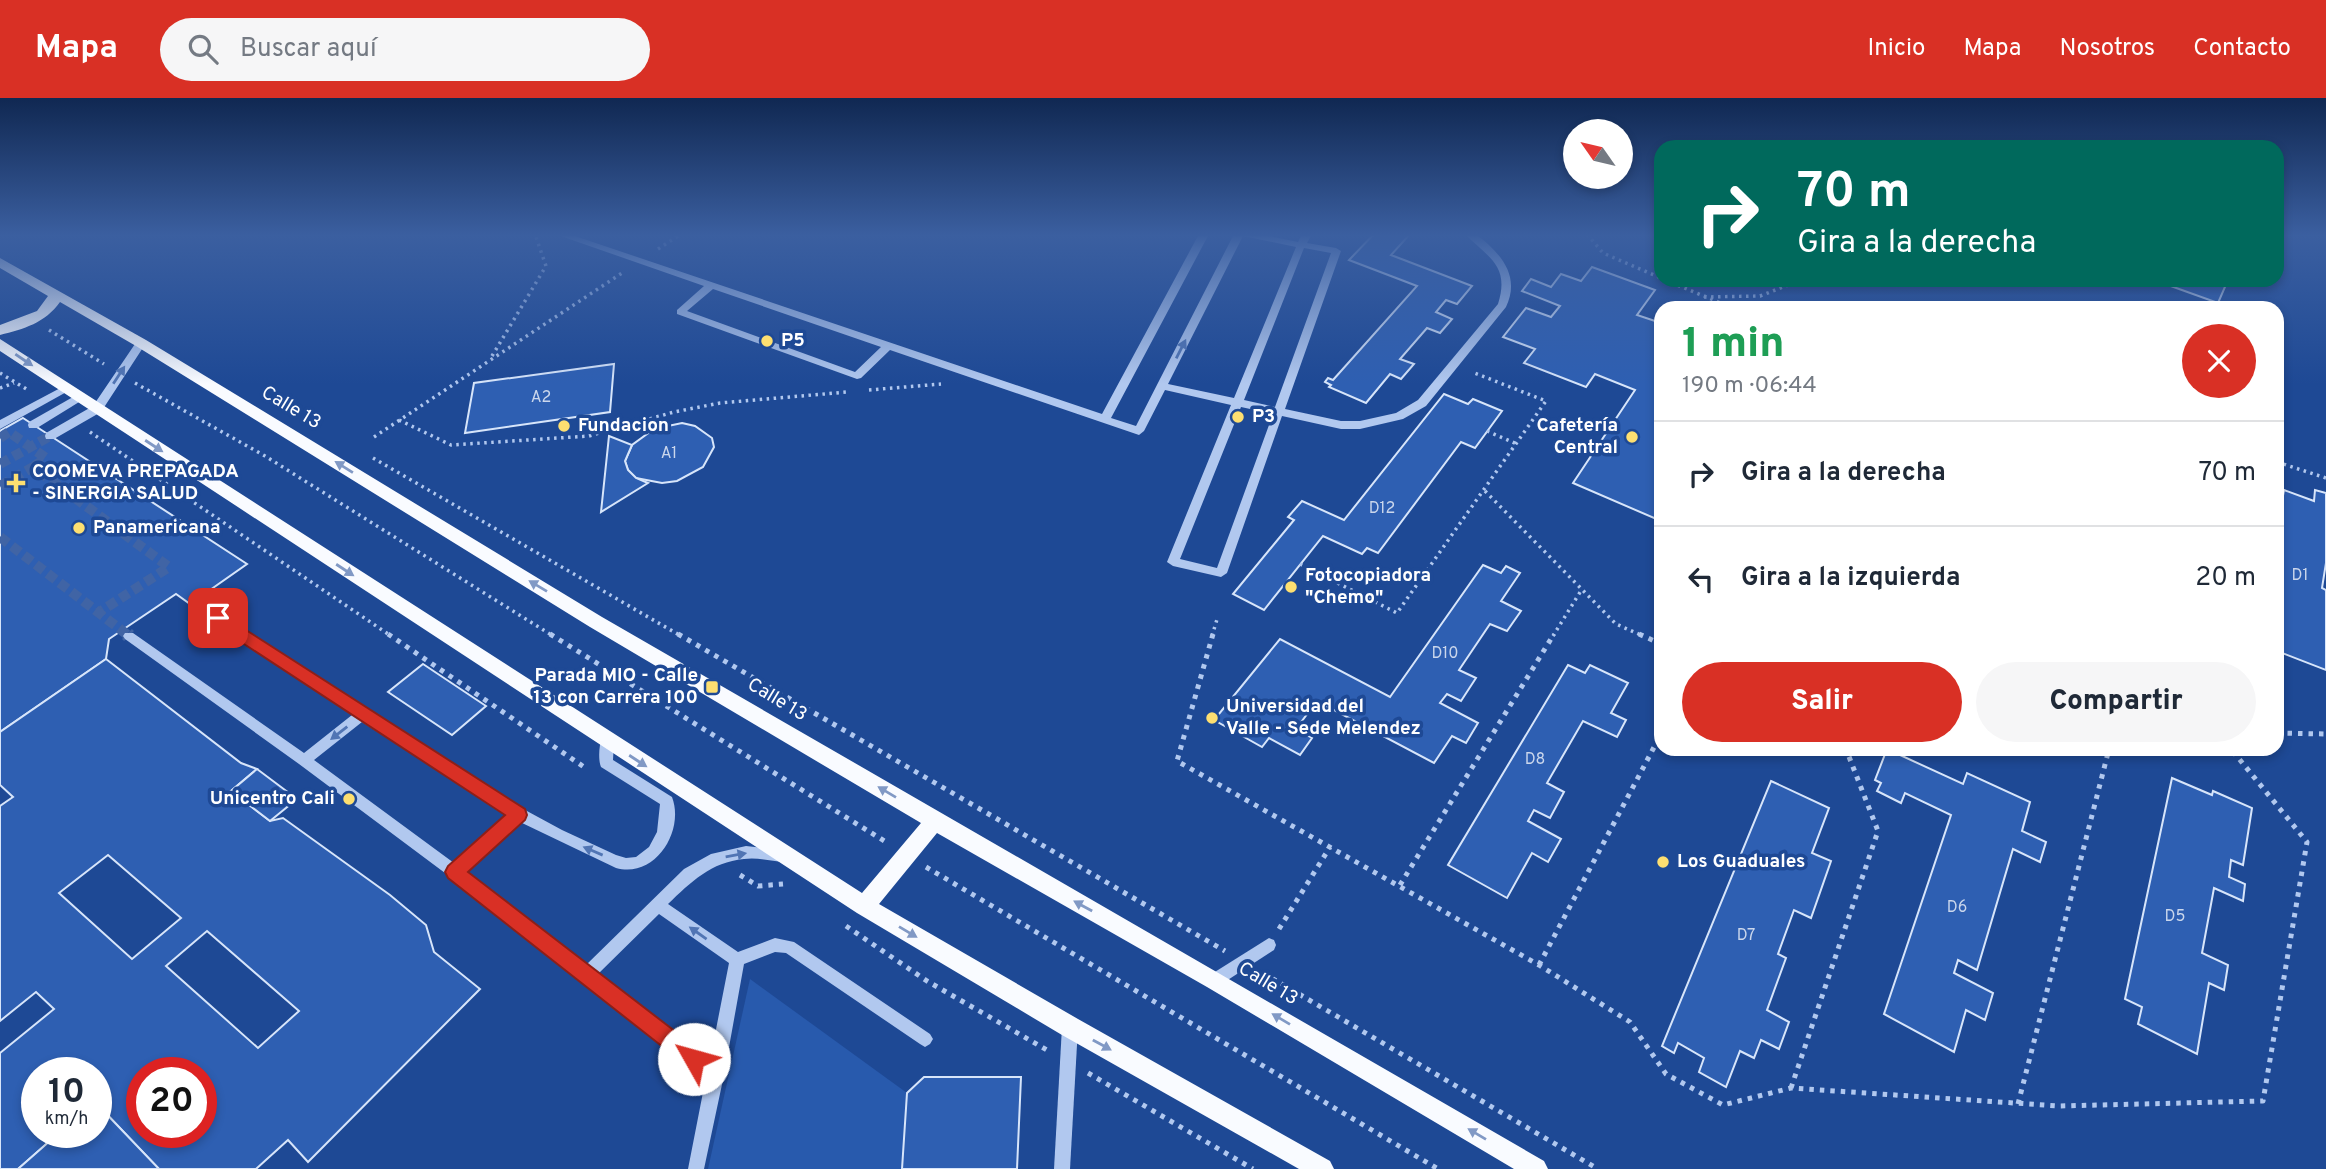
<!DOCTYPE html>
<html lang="es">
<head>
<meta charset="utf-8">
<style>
	:root { --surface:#fff; --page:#f6f6f7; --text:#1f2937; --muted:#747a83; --line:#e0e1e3; --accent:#d93025 }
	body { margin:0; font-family:Overpass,sans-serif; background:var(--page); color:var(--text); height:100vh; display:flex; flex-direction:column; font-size:26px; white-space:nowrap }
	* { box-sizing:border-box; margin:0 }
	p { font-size:23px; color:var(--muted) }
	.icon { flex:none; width:38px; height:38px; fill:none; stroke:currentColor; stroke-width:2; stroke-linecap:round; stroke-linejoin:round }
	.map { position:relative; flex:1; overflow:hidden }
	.details { position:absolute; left:1654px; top:203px; width:630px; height:455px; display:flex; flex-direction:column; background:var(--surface); border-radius:21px; box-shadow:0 4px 10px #0003 }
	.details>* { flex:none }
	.guide { position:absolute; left:1654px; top:42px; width:630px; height:147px; border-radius:21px; box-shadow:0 4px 10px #0003; background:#00695c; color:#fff; overflow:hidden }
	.needle { width:46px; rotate:304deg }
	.buttons { position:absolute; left:1563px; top:21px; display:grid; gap:14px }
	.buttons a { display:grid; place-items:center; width:70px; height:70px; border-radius:50%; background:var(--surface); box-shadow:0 4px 10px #0003; font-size:35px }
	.speed { position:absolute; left:21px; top:959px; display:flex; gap:14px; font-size:35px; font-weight:700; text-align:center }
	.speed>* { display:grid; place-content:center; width:91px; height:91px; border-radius:50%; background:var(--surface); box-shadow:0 4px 10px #0003; line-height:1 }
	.speed small { font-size:18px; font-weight:400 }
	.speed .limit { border:10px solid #d22; background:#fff; color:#111 }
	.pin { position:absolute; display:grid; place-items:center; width:60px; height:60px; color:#fff; margin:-30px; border-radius:14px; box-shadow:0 4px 10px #0006 }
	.me { position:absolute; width:77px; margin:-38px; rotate:308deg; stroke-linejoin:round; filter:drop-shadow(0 0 5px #0008) }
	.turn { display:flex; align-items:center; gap:24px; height:147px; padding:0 28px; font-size:32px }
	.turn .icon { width:91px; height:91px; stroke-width:2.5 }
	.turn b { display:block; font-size:49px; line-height:60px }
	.round { display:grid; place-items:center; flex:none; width:74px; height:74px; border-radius:37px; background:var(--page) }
	.headline { display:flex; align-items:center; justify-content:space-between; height:119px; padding:0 28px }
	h1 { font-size:42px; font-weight:800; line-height:52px; color:#1e9e55 }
	.cta { display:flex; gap:14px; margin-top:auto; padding:14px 28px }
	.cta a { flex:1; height:80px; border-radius:42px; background:var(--accent); color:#fff; font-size:28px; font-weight:800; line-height:80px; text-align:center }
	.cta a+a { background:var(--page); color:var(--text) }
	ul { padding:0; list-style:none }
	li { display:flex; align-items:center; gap:21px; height:105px; padding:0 28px; border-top:2px solid var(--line) }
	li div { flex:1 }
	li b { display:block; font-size:26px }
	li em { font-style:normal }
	header { display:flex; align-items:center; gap:42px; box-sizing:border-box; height:98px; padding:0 35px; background:var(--accent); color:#fff }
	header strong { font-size:33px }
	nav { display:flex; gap:38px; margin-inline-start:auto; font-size:24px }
	.search { width:490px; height:63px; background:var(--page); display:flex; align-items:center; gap:18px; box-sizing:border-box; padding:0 24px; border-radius:38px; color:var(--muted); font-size:26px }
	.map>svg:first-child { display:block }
	.green { fill:#285aad }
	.building { fill:#2e5fb2; stroke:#d7e5fa; stroke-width:2; fill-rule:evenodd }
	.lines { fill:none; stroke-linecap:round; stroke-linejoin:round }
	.minor-tunnel-far1 { stroke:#4064a5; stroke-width:10; stroke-dasharray:10 5; stroke-linecap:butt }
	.minor-tunnel { stroke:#4064a5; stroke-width:14; stroke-dasharray:14 7; stroke-linecap:butt }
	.path-far1 { stroke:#b1c8ef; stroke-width:3.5; stroke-dasharray:2.5 4.5; stroke-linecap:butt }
	.path { stroke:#b1c8ef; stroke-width:5; stroke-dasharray:4.5 6; stroke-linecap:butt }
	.minor { fill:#b1c8ef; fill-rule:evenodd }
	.major { fill:#f9fbff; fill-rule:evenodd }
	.oneway { fill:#5175b4 }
	.oneway2 { fill:#8199c5 }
	.route { fill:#d93025; stroke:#8d1f18; stroke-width:2 }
	.poi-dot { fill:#fddf71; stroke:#1e4995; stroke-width:2.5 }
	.labels { text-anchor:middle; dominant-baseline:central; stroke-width:7; stroke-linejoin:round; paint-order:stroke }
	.number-label { font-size:16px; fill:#cbd7ec }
	.poi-label { font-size:19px; font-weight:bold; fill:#fff; stroke:#1e4995; text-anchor:start }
	.street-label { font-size:19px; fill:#fff; stroke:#1e4995 }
</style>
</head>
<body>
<header>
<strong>Mapa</strong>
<div class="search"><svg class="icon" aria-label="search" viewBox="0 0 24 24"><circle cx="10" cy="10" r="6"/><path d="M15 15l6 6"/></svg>Buscar aquí</div>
<nav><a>Inicio</a><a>Mapa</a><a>Nosotros</a><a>Contacto</a></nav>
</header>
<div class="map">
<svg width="2326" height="1071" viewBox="0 0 2326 1071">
	<rect width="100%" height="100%" fill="#1e4995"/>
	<!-- green -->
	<polygon class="green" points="750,881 907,995 902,1071 708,1071"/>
	<!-- building -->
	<g class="building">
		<polygon points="1374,136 1410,136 1391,157 1472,188 1457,206 1446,202 1436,214 1452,221 1440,235 1427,230 1400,261 1414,266 1401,281 1390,276 1366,305 1329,289 1331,287 1325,284 1328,280 1333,282 1417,188 1349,162"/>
		<polygon points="1592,169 1655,192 1637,217 1661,225 1661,423 1573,385 1635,292 1595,276 1586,289 1524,265 1535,251 1503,239 1526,210 1551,219 1560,208 1522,193 1531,181 1551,189 1561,176 1581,183"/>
		<polygon points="2154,182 2228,182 2218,205"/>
		<polygon points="614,266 610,314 465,335 474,285"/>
		<polygon points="1444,296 1468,306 1473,301 1502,313 1475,350 1461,344 1378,455 1367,450 1362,456 1323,438 1264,512 1233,496 1294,422 1288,419 1302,403 1344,422"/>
		<polygon points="23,320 247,466 190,506 176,496 109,541 106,561 0,634 0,333"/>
		<polygon points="682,325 695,328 712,340 714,349 703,369 677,383 662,385 636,380 628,372 625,363 632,347 654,331"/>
		<polygon points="609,338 632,347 625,363 628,372 636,380 648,385 601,414"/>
		<polygon points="2284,392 2314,403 2315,392 2326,395 2326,465 2322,490 2326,492 2326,572 2277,553 2277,430"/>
		<polygon points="1483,467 1501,475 1506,468 1520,475 1501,503 1521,513 1507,533 1490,526 1459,572 1476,580 1461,603 1447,596 1440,605 1478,625 1466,645 1452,638 1434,665 1317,603 1296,631 1312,640 1300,657 1269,640 1262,649 1214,622 1280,541 1390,599"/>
		<path d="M106,561L241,665L257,671L231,693L270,723L283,720L390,797L426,827L434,854L480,891L308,1064L288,1042L256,1071H159L96,1005V975H37V1034H60L18,1071H0V955L54,911L36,894L0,923V708L13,699L0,687V634ZM108,757L181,820L132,861L59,795ZM207,833L299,913L258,950L166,868ZM142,975H201V1034H142Z"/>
		<polygon points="423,566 486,608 452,637 388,594"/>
		<polygon points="1568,567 1585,575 1590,567 1628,585 1611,615 1626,622 1617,639 1583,623 1547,685 1564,694 1550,720 1534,712 1528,723 1561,741 1548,764 1532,755 1507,800 1448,767"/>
		<polygon points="1887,651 1963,686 1967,675 2030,704 2022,733 2046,744 2040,764 2013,751 1977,872 1958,862 1954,875 1993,895 1985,922 1966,912 1954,954 1884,916 1951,717 1905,695 1901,705 1877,693 1881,685 1875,682"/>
		<polygon points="257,671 297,701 270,723 231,693"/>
		<polygon points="2172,680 2212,697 2213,693 2252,710 2243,767 2231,762 2229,779 2245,786 2243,803 2214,790 2202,855 2228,867 2224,892 2209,885 2197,956 2138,926 2142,909 2125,901"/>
		<polygon points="1771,683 1829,710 1812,755 1831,763 1811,820 1794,812 1778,856 1786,860 1767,912 1789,924 1779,951 1761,942 1754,960 1740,953 1726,989 1699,974 1704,960 1678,945 1674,955 1662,948"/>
		<polygon points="924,979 1021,979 1017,1071 902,1071 907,995"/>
		<polygon points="96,1005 159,1071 18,1071 60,1034 96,1034"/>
	</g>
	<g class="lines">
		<!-- minor-tunnel-far1 -->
		<g class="minor-tunnel-far1">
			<polyline points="0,340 9,334 46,360 33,369"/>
			<polyline points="0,366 50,338"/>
			<polyline points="0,388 33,369 169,469 98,515"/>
			<polyline points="0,439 129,538"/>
		</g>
		<!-- minor-tunnel -->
		<polyline class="minor-tunnel" points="127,536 129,538"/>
		<!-- path-far1 -->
		<g class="path-far1">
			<polyline points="1587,136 1603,155 1661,180"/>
			<polyline points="658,151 681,136"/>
			<polyline points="1665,182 1733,210"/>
			<polyline points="1704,199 1760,198 1801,182"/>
			<polyline points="49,232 104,266"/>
			<polyline points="492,258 546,168 535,136"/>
			<polyline points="0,275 28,292"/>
			<polyline points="135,285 265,358 553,538"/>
			<polyline points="0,290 14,285"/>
			<polyline points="869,292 941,286"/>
			<polyline points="399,322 451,347 589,338 674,314 720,305 847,294"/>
			<polyline points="1487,333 1517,346"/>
			<polyline points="90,334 391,538"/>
			<polyline points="374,339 622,175"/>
			<polyline points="373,360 681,538"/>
			<polyline points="2277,364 2326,380"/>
			<polyline points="1485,393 1616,526 1643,538"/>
			<polyline points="1300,466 1397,515 1546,303 1472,274"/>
			<polyline points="1212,538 1218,518"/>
			<polyline points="1553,538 1582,491"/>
		</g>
		<!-- path -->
		<g class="path">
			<polyline points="388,536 587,671"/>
			<polyline points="550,536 886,744"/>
			<polyline points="678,536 1225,853"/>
			<polyline points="1213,536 1177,663 1539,867 1630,924 1666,976 1723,1007 1791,990 2059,1008 2263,1003 2307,744 2231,651"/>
			<polyline points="1639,536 1661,546"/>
			<polyline points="2277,635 2326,636"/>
			<polyline points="926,769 1438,1071"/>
			<polyline points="740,777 758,788 783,786"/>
			<polyline points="1400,787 1554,536"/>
			<polyline points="846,828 927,883 1047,952"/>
			<polyline points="1279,831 1330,749"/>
			<polyline points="1539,867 1661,636"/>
			<polyline points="1263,875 1598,1071"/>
			<polyline points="1088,975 1253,1071"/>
			<polyline points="1791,990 1878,733 1846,651"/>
			<polyline points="2018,1006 2109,651"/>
		</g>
		<!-- minor -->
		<g class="minor">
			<path d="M555,136H569L1102,316L1199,136H1209L1111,320L1136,328L1234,136H1259L1298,144L1302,136H1312L1307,145L1336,150L1341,153L1285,311L1341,323H1360L1396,315L1418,302L1498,206C1510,168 1489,160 1465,136H1476C1500,155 1521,177 1506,209L1426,308L1403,321L1360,331H1341L1282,318L1227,475L1221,479L1173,468L1167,464L1231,307L1165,292L1144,333L1139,337L890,252L861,280L857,281L677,216V212L704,188ZM1243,138L1296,149L1234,300L1168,286ZM1304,150L1331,155L1275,309L1244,302ZM713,191L881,249L855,274L687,213ZM1241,309L1273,316L1217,470L1180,461Z"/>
			<polygon points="141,242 146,245 101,314 54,341 46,341 45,338 46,335 93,308 137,243"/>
			<polygon points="66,287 71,290 70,292 0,331 0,322"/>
			<polygon points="80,295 85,299 84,301 37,330 29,330 28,327 29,324"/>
			<path d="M218,515L505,701L562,732L616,757L626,760L636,759L649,749L657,734L660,706L601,669C598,662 599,647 602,639L607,638L612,639L614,643L613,662L672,699C685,733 655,781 616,770L520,724L464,774L586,867L684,771L711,756L746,748L784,752L789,754L791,758L789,762L784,764C771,763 757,759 744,761C711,764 691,784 668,806L738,854L775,840L794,844L930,936L933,941L930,946L925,949L920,946L786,855L775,854L744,866L724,977L704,1071H688L706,979L449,778L299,666L125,541L123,538L125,535H133L304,655L352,617L214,523L212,520L214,517ZM362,624L508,717L454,765L314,662ZM659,816L729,865L710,962L598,876Z"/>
			<polygon points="1269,840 1274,842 1276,847 1274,852 1220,887 1215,889 1210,887 1208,882 1210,877"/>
			<polygon points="1070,922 1075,924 1078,929 1070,1071 1054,1071 1062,929 1065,924"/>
		</g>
		<!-- major -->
		<path class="major" d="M0,160L146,242L602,519L1544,1063L1548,1071H1514L1207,889L937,735L879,806L1078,921L1330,1063L1334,1071H1299L1062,937L857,815L0,253V241L862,795L921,725L590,529L136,248L60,204C45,225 24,231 0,237V227L37,213L48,198L0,170Z"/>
	</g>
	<!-- one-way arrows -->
	<defs><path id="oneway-solid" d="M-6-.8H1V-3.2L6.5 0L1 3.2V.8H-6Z" transform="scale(1.75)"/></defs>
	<g class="oneway">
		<use href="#oneway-solid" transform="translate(1181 251) rotate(-63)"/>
		<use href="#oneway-solid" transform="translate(119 277) rotate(-57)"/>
		<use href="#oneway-solid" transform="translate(339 635) rotate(142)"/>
		<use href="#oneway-solid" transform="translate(593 753) rotate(-157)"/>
		<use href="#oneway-solid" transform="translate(736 757) rotate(-10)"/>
		<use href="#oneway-solid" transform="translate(698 835) rotate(-145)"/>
	</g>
	<g class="oneway2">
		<use href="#oneway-solid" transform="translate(24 262) rotate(34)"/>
		<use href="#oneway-solid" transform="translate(154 348) rotate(33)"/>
		<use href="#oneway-solid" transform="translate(344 369) rotate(-148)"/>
		<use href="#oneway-solid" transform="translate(345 472) rotate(33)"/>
		<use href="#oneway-solid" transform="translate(538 488) rotate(-149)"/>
		<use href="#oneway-solid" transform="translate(638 663) rotate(33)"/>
		<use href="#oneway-solid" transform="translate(887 694) rotate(-149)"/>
		<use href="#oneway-solid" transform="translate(1083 808) rotate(-151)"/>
		<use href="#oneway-solid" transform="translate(908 834) rotate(31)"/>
		<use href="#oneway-solid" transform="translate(1281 921) rotate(-149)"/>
		<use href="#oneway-solid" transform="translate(1102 947) rotate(29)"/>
		<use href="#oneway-solid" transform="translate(1477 1036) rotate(-149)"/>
	</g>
	<!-- sky -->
	<linearGradient id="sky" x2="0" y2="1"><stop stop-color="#102852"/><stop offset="0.48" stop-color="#3b5fa0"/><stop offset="1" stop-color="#3b5fa0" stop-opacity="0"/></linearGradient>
	<rect width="2326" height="286" fill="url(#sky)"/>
	<!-- route -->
	<polygon class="route" points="218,514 525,711 527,717 525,722 468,774 702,954 704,961 702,968 694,971 687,968 448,780 445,774 448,768 505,717 212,525 210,520"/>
	<!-- markers -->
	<g class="poi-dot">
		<circle cx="767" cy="243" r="7"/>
		<circle cx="1238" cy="319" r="7"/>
		<circle cx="564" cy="328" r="7"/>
		<circle cx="1632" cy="339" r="7"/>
		<path d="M12.5 374.5h7v7h7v7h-7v7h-7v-7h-7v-7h7z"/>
		<circle cx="79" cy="430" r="7"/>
		<circle cx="1291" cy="489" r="7"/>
		<rect x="705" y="582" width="14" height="14" rx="3.5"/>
		<circle cx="1212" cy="620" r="7"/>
		<circle cx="349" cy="701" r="7"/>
		<circle cx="1663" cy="764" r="7"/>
	</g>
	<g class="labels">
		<!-- number labels -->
		<g class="number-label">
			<text x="541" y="300">A2</text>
			<text x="669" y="356">A1</text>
			<text x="1382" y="411">D12</text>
			<text x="2300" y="478">D1</text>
			<text x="1445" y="556">D10</text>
			<text x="1535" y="662">D8</text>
			<text x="1957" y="810">D6</text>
			<text x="2175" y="819">D5</text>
			<text x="1746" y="838">D7</text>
		</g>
		<!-- poi labels -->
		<g class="poi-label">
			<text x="781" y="243">P5</text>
			<text x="1252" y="319">P3</text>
			<text x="578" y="328">Fundacion</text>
			<text x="1618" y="328" text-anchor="end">Cafetería<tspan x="1618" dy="22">Central</tspan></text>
			<text x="32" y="374">COOMEVA PREPAGADA<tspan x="32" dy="22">- SINERGIA SALUD</tspan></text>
			<text x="93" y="430">Panamericana</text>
			<text x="1305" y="478">Fotocopiadora<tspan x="1305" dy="22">"Chemo"</tspan></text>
			<text x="698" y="578" text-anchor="end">Parada MIO - Calle<tspan x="698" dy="22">13 con Carrera 100</tspan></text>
			<text x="1226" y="609">Universidad del<tspan x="1226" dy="22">Valle - Sede Melendez</tspan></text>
			<text x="335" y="701" text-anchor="end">Unicentro Cali</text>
			<text x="1677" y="764">Los Guaduales</text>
		</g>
		<!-- street labels -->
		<g class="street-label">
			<text transform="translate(291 310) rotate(31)">Calle 13</text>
			<text transform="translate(777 602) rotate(31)">Calle 13</text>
			<text transform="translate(1268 886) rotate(31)">Calle 13</text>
		</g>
	</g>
</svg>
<div class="buttons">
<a><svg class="needle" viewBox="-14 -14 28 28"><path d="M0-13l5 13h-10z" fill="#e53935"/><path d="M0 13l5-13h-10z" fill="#747a83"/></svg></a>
</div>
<div class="speed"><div>10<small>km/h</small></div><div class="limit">20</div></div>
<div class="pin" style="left:218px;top:520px;background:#d93025"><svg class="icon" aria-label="arrive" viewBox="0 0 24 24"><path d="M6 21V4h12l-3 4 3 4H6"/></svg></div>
<svg class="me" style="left:694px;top:961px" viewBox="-20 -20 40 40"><circle r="19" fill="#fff"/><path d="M0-13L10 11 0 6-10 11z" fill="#d93025"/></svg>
<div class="guide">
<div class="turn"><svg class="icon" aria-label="right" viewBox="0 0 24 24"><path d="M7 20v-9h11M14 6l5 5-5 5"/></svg><div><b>70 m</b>Gira a la derecha</div></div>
</div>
<section class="details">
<div class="headline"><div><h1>1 min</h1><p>190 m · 06:44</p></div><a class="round" style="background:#d93025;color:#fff"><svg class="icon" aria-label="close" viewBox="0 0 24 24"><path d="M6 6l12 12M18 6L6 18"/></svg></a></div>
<ul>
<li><svg class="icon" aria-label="right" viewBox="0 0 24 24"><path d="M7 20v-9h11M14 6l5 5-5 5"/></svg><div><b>Gira a la derecha</b></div><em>70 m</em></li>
<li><svg class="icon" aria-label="left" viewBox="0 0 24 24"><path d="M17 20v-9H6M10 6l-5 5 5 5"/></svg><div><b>Gira a la izquierda</b></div><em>20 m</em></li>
</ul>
<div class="cta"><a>Salir</a><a>Compartir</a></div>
</section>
</div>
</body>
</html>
